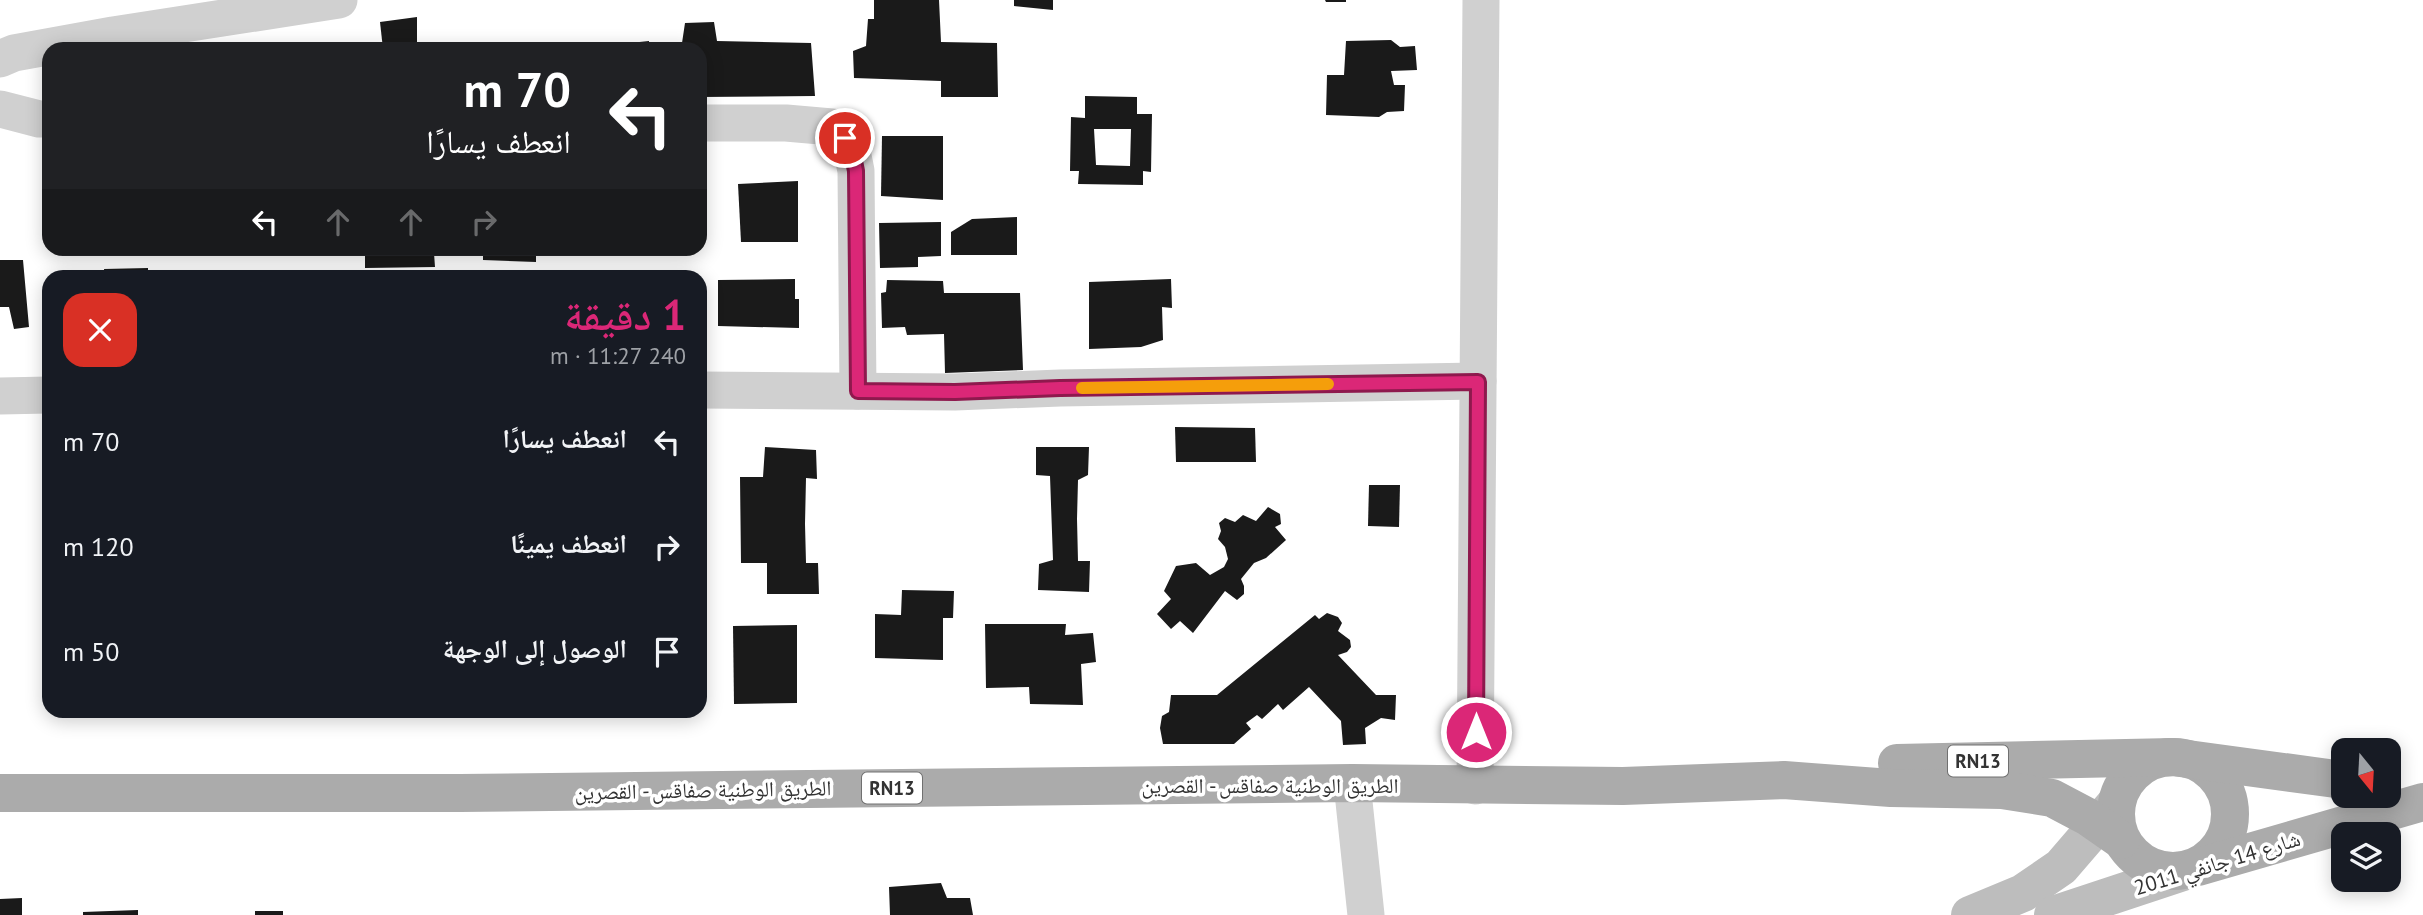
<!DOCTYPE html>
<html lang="ar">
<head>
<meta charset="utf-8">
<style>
	:root { --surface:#171b24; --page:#20242c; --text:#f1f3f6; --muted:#9ea1a6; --accent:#db2777 }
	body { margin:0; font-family:"PT Sans","Noto Naskh Arabic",sans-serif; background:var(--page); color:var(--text); direction:rtl; height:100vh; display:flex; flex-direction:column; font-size:26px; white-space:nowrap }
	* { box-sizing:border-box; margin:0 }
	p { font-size:23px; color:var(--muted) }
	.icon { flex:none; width:38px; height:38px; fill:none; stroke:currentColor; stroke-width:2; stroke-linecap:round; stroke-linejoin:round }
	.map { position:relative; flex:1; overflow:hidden; direction:ltr }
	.panel { position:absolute; left:42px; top:270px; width:665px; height:448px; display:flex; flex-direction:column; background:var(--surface); border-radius:21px; box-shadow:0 4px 18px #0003; direction:rtl }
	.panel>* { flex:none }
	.banner { position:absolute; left:42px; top:42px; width:665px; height:214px; border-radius:21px; box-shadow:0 4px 18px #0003; direction:rtl; background:#202124; color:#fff; overflow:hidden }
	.needle { width:46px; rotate:162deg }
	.tools { position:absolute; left:2331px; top:738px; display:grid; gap:14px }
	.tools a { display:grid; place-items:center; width:70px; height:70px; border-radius:14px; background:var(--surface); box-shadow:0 4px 18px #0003; font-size:35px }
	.pin { position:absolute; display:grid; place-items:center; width:60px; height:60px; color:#fff; margin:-30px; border:4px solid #fff; border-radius:50%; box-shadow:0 2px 7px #0007 }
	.me { position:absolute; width:77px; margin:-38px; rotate:0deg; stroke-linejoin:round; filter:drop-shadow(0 0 5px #0008) }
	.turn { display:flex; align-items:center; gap:24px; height:147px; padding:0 21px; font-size:32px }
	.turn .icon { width:91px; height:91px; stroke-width:2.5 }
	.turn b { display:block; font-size:49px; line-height:60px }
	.lanes { display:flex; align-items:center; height:66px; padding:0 21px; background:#0003; justify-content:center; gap:35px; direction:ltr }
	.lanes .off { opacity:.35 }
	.round { display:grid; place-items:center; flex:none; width:74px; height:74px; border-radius:21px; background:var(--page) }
	.overview { display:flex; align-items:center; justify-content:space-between; height:119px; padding:0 21px }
	h1 { font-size:42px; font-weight:600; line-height:52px; color:var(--accent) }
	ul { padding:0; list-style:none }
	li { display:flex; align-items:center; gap:21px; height:105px; padding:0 21px }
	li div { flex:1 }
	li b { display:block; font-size:26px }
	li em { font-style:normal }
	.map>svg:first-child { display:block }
	.building { fill:#1a1a1a; fill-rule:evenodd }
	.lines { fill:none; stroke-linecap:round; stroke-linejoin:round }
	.street { stroke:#d0d0d0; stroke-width:37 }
	.secondary { stroke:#bdbdbd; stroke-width:38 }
	.primary { stroke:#ababab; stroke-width:38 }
	.route-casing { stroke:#8e194d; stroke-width:18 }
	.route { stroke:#db2777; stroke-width:12 }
	.slow { stroke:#f59e0b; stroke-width:12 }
	.labels { text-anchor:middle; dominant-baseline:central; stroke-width:7; stroke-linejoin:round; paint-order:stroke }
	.shield { fill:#fff; stroke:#707070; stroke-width:2 }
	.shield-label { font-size:19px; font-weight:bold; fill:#333 }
	.street-label { font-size:21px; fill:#333; stroke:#fff }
</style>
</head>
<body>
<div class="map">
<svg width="2423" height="915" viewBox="0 0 2423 915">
	<rect width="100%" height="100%" fill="#fff"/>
	<!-- building -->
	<g class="building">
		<polygon points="874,0 939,0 941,42 997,43 998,97 941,97 941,81 854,78 853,51 866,46 868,19 874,19"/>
		<polygon points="1014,0 1053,0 1053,10 1014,6"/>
		<polygon points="1325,0 1346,0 1346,2 1326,2"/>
		<polygon points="417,17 417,49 383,49 380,22"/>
		<polygon points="714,22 717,41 811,43 815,96 700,97 700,49 669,49 669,44 682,43 685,23"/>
		<polygon points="1391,40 1400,47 1415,46 1417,70 1391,71 1394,85 1405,85 1404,111 1387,112 1379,117 1326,115 1327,75 1344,75 1346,41"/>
		<polygon points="649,41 649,49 592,49 592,47"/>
		<path d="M1085,96L1137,97V114H1152L1151,172L1143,171V185L1078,184L1079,171H1070L1071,117L1085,118ZM1094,129H1131L1130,166L1096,165Z"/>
		<polygon points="882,136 943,136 943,200 881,196"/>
		<polygon points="798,181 798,242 741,242 738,184"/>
		<polygon points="1017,217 1017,255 951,255 951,232 972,219"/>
		<polygon points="941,222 941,256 918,257 918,267 880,268 879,223"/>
		<polygon points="365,248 469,248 469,251 434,253 435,267 365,268"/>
		<polygon points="483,248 536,248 536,262 483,260"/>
		<polygon points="0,260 23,260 29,327 14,329 9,307 0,307"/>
		<polygon points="148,268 148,276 105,276 104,269"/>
		<polygon points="795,279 795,299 799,299 799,328 718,326 718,280"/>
		<polygon points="1171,279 1172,308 1162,307 1163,340 1141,347 1089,349 1089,282"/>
		<polygon points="887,280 943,281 944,293 1020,293 1023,370 945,373 944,334 907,335 905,327 882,328 881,293 886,292"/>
		<polygon points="1175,427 1255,428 1256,462 1176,462"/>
		<polygon points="765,447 816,450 817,479 806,478 805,524 806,563 818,563 819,594 767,594 767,563 741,563 740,477 763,477"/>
		<polygon points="1036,447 1089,447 1088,475 1078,480 1077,519 1078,561 1090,561 1089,592 1038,590 1039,564 1053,560 1050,476 1036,475"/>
		<polygon points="1369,485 1400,485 1399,527 1368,526"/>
		<polygon points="1268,507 1280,514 1281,524 1275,527 1286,540 1266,558 1254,563 1241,579 1244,586 1244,594 1237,600 1225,591 1193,633 1180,621 1171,629 1157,614 1171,599 1164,591 1176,566 1196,563 1210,575 1224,567 1228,559 1225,547 1218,539 1221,531 1219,523 1225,518 1235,522 1243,515 1256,521"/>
		<polygon points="902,590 954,591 953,618 943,618 943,660 875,658 875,614 901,615"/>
		<polygon points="1327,613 1338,617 1342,623 1338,631 1350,640 1351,647 1347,652 1338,655 1376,695 1396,695 1395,720 1381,718 1365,728 1366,744 1343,745 1341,721 1309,687 1283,710 1278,704 1262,719 1257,715 1246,723 1251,729 1234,744 1163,744 1160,728 1162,716 1169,712 1171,695 1217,695 1315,615 1319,619"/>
		<polygon points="985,624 1066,624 1065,635 1093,633 1096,662 1081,664 1083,705 1030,704 1029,687 986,688"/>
		<polygon points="797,625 797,703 734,704 733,626"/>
		<polygon points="941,883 947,898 970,898 973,915 890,915 889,887"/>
		<polygon points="22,898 22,915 0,915 0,899"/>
		<polygon points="138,910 138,915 83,915 83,912"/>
		<rect x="255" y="911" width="28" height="4"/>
	</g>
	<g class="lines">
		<!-- street -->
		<g class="street">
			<polyline points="0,59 14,53 113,35 339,0"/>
			<polyline points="0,109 39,119 49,119"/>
			<polyline points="700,123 786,123 832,127 845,138 852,151 856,171 858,391"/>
			<polyline points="700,390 955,392 1060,388 1478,381"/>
			<polyline points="0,396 49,395"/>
			<polyline points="1352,783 1366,915"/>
			<polyline points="1475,786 1481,0"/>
		</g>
		<!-- secondary -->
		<g class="secondary">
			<polyline points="1970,915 2023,893 2061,867 2117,802"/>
			<polyline points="2053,915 2186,871"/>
		</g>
		<!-- primary -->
		<g class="primary">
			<circle cx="2173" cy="814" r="57"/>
			<polyline points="1897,763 2173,757 2343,780"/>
			<polyline points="0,793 460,793 1352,783 1623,786 1784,780 1891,788 2002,790 2052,798 2088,817 2121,840"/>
			<polyline points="2198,867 2423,802"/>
		</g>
	</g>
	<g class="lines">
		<!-- route casing -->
		<g class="route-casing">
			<polyline id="route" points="845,138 852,151 856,171 858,391 955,392 1060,388 1478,382 1476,732"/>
		</g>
		<!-- route -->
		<use href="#route" class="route"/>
		<!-- slow -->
		<polyline class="slow" points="1082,388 1328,384"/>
	</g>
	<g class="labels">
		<!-- shield labels -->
		<g class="shield">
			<rect x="1948" y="745.5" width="60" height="31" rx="5"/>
			<rect x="862" y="772.5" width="60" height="31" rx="5"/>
		</g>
		<g class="shield-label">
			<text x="1978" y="761">RN13</text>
			<text x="892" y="788">RN13</text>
		</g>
		<!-- street labels -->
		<g class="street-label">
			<text x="1270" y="785">الطريق الوطنية صفاقس - القصرين</text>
			<text transform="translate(703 790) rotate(-1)">الطريق الوطنية صفاقس - القصرين</text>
			<text transform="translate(2217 863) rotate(-17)">شارع 14 جانفي 2011</text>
		</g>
	</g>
</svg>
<div class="tools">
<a><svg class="needle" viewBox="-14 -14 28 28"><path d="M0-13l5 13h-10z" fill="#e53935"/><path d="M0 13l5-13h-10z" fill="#9ea1a6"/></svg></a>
<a><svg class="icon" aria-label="layers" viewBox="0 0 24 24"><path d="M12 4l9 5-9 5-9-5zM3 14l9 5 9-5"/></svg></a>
</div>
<div class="pin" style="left:845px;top:138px;background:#d93025"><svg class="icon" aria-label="arrive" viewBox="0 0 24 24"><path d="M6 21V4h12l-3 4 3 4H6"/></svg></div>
<svg class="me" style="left:1476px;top:732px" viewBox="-20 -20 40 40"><circle r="17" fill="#db2777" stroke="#fff" stroke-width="3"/><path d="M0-11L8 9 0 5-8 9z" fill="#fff"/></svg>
<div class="banner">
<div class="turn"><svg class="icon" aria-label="left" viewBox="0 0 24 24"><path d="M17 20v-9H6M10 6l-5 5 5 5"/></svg><div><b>70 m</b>انعطف يسارًا</div></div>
<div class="lanes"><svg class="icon" aria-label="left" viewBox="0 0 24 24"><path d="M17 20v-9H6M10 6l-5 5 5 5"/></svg><svg class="icon off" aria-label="ahead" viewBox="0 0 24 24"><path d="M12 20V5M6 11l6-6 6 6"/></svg><svg class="icon off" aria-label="ahead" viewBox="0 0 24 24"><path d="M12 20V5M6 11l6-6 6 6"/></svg><svg class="icon off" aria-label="right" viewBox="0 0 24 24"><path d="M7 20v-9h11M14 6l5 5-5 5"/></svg></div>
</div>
<section class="panel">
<div class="overview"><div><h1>1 دقيقة</h1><p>240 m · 11:27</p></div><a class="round" style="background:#d93025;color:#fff"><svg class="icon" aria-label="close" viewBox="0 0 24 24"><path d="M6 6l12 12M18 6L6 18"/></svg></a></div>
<ul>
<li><svg class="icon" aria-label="left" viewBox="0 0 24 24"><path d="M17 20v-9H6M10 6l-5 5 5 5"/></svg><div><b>انعطف يسارًا</b></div><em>70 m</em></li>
<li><svg class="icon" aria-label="right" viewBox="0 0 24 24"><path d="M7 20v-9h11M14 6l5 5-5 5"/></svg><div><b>انعطف يمينًا</b></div><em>120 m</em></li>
<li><svg class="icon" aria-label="arrive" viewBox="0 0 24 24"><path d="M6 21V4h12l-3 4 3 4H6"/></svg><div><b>الوصول إلى الوجهة</b></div><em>50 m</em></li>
</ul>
</section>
</div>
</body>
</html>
